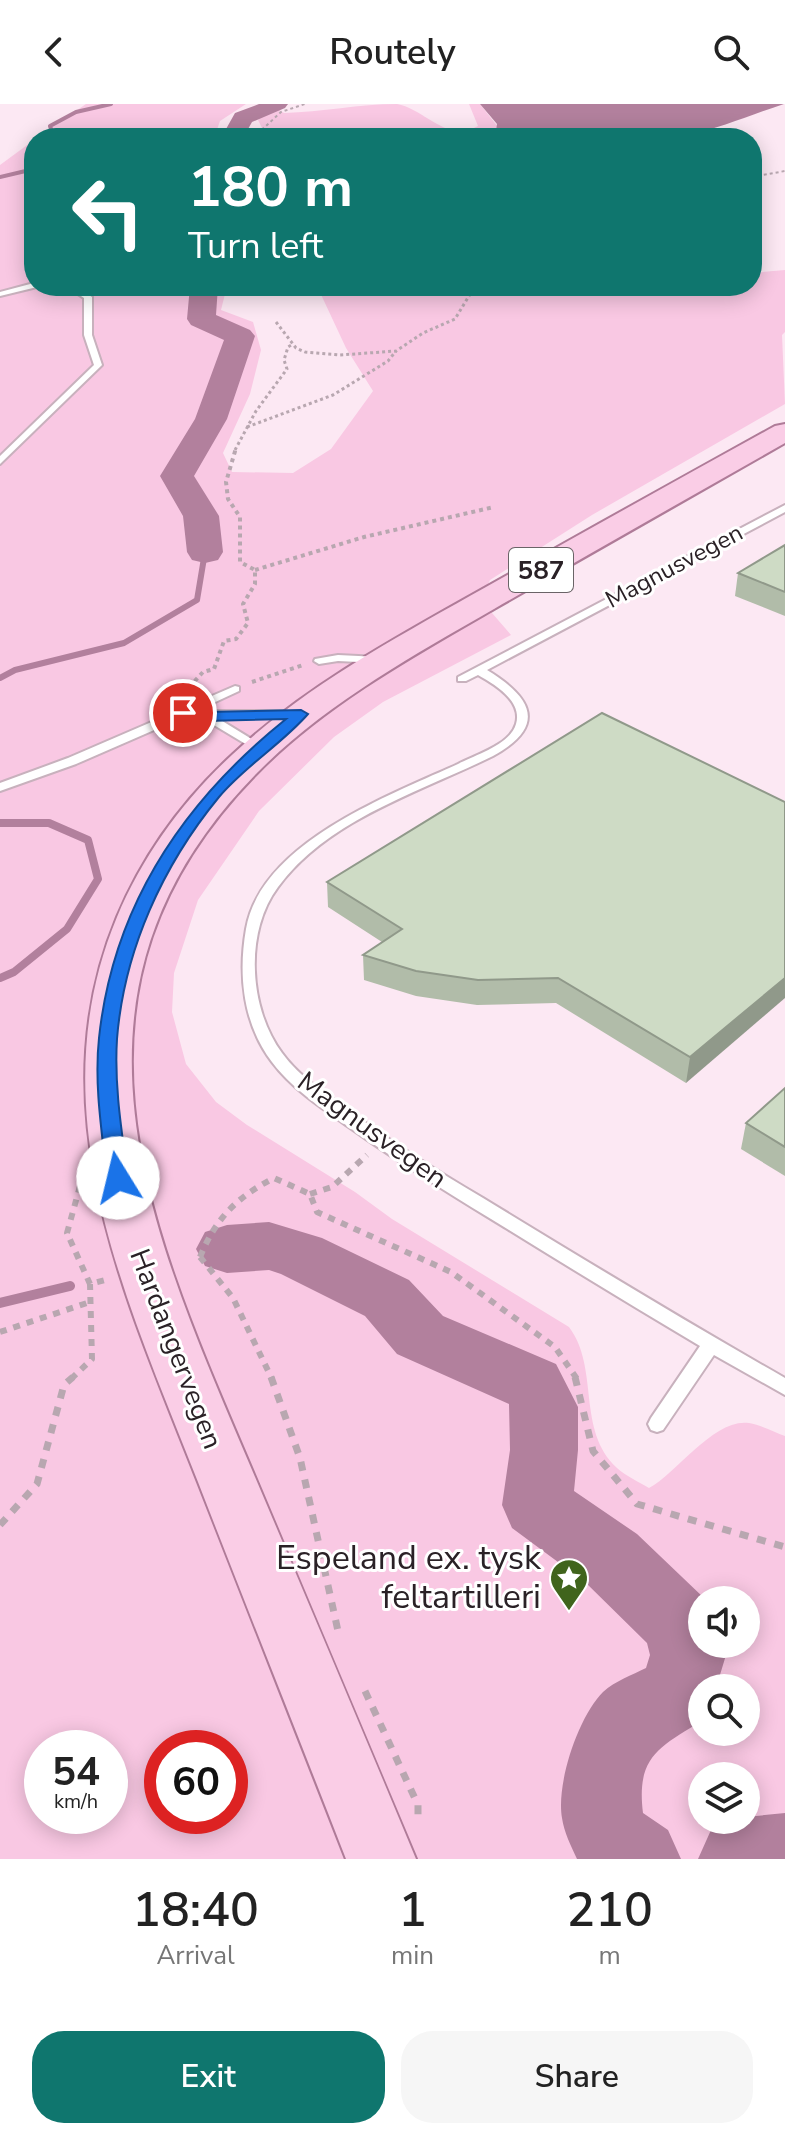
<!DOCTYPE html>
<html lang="en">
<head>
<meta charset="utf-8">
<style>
	:root { --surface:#fff; --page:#f6f6f6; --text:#222; --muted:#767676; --accent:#0f766e }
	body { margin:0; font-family:"Nunito Sans",sans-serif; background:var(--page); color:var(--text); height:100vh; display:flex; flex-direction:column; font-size:30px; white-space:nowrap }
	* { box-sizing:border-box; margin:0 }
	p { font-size:26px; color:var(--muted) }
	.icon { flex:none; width:44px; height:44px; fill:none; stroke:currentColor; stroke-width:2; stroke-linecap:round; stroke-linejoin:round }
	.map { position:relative; height:1755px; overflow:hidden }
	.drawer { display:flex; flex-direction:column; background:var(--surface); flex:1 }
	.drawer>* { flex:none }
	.top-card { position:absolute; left:24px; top:24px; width:738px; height:168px; border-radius:32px; box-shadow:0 4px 20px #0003; background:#0f766e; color:#fff; overflow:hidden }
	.buttons { position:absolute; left:688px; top:1482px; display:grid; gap:16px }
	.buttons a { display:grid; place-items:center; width:72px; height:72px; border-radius:50%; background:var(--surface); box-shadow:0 4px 20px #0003; font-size:40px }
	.speed { position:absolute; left:24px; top:1626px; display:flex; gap:16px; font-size:40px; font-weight:700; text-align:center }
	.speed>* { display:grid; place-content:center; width:104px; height:104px; border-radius:50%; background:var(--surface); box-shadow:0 4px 20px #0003; line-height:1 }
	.speed small { font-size:20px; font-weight:400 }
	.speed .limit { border:12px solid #d22; background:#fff; color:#111 }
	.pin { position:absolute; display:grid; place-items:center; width:68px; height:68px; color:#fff; margin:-34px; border:4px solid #fff; border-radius:50%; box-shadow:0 2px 8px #0007 }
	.me { position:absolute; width:88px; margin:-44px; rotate:351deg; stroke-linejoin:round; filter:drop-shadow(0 0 6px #0008) }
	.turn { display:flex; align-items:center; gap:28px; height:168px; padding:0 32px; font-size:36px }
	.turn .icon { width:104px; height:104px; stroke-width:2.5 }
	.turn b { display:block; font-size:56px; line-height:68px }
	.eta { display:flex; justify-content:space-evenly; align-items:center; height:136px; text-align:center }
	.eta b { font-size:48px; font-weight:600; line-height:56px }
	.cta { display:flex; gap:16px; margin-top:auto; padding:16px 32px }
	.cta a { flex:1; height:92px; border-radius:32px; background:var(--accent); color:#fff; font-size:32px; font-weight:600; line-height:92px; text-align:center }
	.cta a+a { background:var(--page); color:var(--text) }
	header { display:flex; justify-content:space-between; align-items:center; height:104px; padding:0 32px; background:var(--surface); font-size:36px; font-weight:600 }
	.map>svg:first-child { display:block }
	.green { fill:#f9c8e3; fill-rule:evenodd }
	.water { fill:#b2809d }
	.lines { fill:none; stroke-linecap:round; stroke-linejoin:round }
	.stream-far3 { stroke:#b2809d; stroke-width:4 }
	.stream-far2 { stroke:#b2809d; stroke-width:6 }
	.stream-far1 { stroke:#b2809d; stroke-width:8 }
	.stream { stroke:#b2809d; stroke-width:10 }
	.river { fill:#b2809d; fill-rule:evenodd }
	.lane-casing { stroke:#c8b1bd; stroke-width:4 }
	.primary-casing { stroke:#af7b98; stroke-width:4 }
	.path-far4 { stroke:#b8a7b0; stroke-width:2; stroke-dasharray:3 3; stroke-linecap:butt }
	.path-far3 { stroke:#b8a7b0; stroke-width:3; stroke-dasharray:3 3; stroke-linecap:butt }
	.path-far2 { stroke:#b8a7b0; stroke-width:4; stroke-dasharray:4 4; stroke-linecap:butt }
	.path-far1 { stroke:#b8a7b0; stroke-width:6; stroke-dasharray:7 7; stroke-linecap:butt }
	.path { stroke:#b8a7b0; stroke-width:7; stroke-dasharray:9 9; stroke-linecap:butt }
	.lane { fill:#fff; fill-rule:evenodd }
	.primary { fill:#facde6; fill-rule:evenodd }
	.wall { fill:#b1bca9 }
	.shaded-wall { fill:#90998a }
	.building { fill:#cedbc5; stroke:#90998a; stroke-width:2 }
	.route { fill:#1a73e8; stroke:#114b97; stroke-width:2 }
	.labels { text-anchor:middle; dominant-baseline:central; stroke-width:6; stroke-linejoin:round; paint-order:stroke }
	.far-street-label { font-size:24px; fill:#2a2126; stroke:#fff }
	.shield { fill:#fff; stroke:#6a6467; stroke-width:2 }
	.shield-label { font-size:26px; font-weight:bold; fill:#2a2126 }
	.street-label { font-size:28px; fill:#2a2126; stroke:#fff }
	.near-poi-label { font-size:34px; fill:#2a2126; stroke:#fff; text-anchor:end }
</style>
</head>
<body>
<header><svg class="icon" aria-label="back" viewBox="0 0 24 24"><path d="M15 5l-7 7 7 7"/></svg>Routely<svg class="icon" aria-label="search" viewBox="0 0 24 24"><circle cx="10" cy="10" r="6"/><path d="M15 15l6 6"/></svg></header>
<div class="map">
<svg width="785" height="1755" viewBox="0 0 785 1755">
	<rect width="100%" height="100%" fill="#fce8f3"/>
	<!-- green -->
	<g class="green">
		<polygon points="86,0 246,0 220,17 214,34 36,34"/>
		<path d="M281,0H288L278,5L284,9C321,8 360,0 397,0C425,5 447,40 478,22L469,0H480L498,23L489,29L461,34H254L262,24L258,16L268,5Z"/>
		<path d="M34,36V182H227L221,206L253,218L261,246L250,290L223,349L232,368L293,369L331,345L373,287L346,244L317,182H752V169L785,166V228L782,231L785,300L592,411L490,476L483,492L492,509L511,531L383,598L334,633L259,707L198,796L174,869L172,908L186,960L216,998L247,1021L355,1088L392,1115L569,1223C600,1264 576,1326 617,1364C626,1372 639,1378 649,1384C677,1369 714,1314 749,1319C761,1321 774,1328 785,1332V1755H0V61ZM702,1496H746V1540H702ZM702,1584H746V1628H702ZM42,1644H110V1712H42ZM162,1644H230V1712H162ZM702,1672H746V1716H702Z"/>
	</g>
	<!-- water -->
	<path class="water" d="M480,0H784C753,10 719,25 687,31C661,35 637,22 612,34H461L496,27L497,20Z"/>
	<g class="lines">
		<!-- stream-far3 -->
		<g class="stream-far3">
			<polyline points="54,34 50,22 76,8 111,0"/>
			<polyline points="0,73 34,65"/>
		</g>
		<!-- stream-far2 -->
		<polyline class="stream-far2" points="0,574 15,566 124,539 197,496 205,448"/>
		<!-- stream-far1 -->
		<polyline class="stream-far1" points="0,719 49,719 88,736 98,775 67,825 14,868 0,874"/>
		<!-- stream -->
		<polyline class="stream" points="0,1199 70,1182"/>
		<!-- river -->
		<g class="river">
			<polygon points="259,0 288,0 285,4 252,18 243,34 221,34 235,9"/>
			<polygon points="190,182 218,182 216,211 250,226 255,232 227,315 194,372 219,412 223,448 218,456 205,459 192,456 187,448 183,412 160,372 195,315 224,236 191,221 187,215"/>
			<path d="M269,1118L322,1134L409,1176L443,1212L556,1260L578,1303V1346L574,1387L637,1430L704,1494L702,1540H722L726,1551L716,1584H702V1617C659,1643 636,1653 643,1709L668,1726L681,1755H577C571,1742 564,1728 562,1714C556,1680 578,1613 603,1588C615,1577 632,1571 646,1564L650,1551L647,1539L585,1478L512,1424L502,1401L510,1346L509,1300L397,1250L365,1212L281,1170L269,1166L227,1169L205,1162L196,1145L205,1128L227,1121Z"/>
			<polygon points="785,1709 785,1755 698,1755 711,1726 734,1716 746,1716 746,1713"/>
		</g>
		<!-- lane casing -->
		<g class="lane-casing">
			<g id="lane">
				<polygon points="34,179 34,182 37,183 0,192 0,188"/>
				<polygon points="66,182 75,182 92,193 92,231 102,261 0,360 0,352 94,261 84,231 84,194"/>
				<path d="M785,401V408L487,566C533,594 547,622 493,652C420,688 328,715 278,783C244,828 249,905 282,949C300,974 327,990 351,1008C393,1039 437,1067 483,1094C583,1155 683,1216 785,1274V1291L714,1251L663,1326L657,1328L651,1326L648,1320L651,1314L700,1242C636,1204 572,1165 509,1126C460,1096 412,1067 366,1035C334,1012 296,990 272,958C243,920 238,871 246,825C261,739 388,692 458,660C475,651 510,641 516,620C523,597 494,580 478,571L466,577H458V573Z"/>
				<polygon points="338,551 379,553 384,556 379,559 338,557 319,560 314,557 315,555"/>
				<polygon points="235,582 239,583 239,587 196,607 296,607 302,610 296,613 219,615 263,642 265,644 259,648 204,615 184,613 76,660 0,687 0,679 68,654"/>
			</g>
		</g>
		<!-- primary casing -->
		<g class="primary-casing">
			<path id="primary" d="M785,320V339C688,394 591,449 494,505C412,552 324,601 257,669C36,893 154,1135 258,1380C311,1505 364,1630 416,1755H346C297,1629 247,1504 198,1378C127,1197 36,1007 117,813C143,751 184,695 233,650C307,581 399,532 486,483C582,429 679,375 775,322Z"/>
		</g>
		<!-- path-far4 -->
		<g class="path-far4">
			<polyline points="253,34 281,8 305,0"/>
			<polyline points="752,73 785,67"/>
		</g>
		<!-- path-far3 -->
		<g class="path-far3">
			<polyline points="276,218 296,244 305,248 340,251 396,247 423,229 455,215 475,182"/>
			<polyline points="247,323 333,291 388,257 396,247"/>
			<polyline points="235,346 256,307 287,265 284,256 288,243 293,240"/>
		</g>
		<!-- path-far2 -->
		<g class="path-far2">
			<polyline points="255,466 364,433 494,403"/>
			<polyline points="252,578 303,561"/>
			<polyline points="184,589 203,568 214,565 224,537 236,535 248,519 243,500 255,480 255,466 240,458 240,413 228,395 226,378 236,344"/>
		</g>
		<!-- path-far1 -->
		<g class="path-far1">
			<polyline points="80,1082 67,1129 90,1180 109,1175"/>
			<polyline points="310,1090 332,1083 367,1051"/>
			<path d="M200,1153C216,1114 237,1093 274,1074L310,1090L317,1108L451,1168L555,1243L577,1275"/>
			<polyline points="200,1153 233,1194 272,1275"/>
			<polyline points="0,1228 90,1198"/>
			<polyline points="71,1275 92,1255 90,1180"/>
		</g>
		<!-- path -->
		<g class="path">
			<polyline points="271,1273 300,1354 338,1527"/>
			<polyline points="575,1273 593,1347 637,1400 785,1443"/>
			<polyline points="0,1421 37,1380 64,1281 73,1273"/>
			<polyline points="365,1587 418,1701 418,1717"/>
		</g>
		<!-- lane -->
		<use href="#lane" class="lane"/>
		<!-- primary -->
		<use href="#primary" class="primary"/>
	</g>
	<!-- wall -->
	<g class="wall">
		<polygon points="785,441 785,512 735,492 738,469"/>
		<polygon points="785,698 686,979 556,899 477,901 416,892 364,876 363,851 382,838 328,803 327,778"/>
		<polygon points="785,984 785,1072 741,1045 746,1019"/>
	</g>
	<!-- shaded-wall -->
	<polygon class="shaded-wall" points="785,874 785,894 686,979 690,953"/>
	<!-- building -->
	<g class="building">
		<polygon points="785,441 785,488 738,469"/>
		<polygon points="602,609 785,698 785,874 690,953 558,874 478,876 416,867 363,851 402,825 327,778"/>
		<polygon points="785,984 785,1043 746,1019"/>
	</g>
	<!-- route -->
	<path class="route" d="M183,605L205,608L301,606L308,610C283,639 245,662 219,693C163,761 124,846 117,935C114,982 122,1029 128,1074L125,1080H110L107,1074C102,1029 94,980 99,934C113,801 184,697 286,615L205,617L178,613L175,609Z"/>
	<!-- icons -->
	<defs>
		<g id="sight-pin" transform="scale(2)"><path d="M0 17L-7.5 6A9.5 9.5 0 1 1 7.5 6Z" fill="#40641c" stroke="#fff"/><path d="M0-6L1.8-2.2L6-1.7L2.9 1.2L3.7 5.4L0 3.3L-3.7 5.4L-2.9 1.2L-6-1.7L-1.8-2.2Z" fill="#fff"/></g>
	</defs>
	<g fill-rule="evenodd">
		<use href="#sight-pin" x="569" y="1474"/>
	</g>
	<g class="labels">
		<!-- far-street labels -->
		<g class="far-street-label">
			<text transform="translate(674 462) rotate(-28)">Magnusvegen</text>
		</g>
		<!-- shield labels -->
		<rect class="shield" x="509" y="444" width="64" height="44" rx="6"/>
		<g class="shield-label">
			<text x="541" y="466">587</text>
		</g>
		<!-- street labels -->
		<g class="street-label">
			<text transform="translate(372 1026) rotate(36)">Magnusvegen</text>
			<text transform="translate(176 1245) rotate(69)">Hardangervegen</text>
		</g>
		<!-- near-poi labels -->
		<g class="near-poi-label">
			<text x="541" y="1454">Espeland ex. tysk<tspan x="541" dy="39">feltartilleri</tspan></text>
		</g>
	</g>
</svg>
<div class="buttons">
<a><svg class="icon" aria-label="sound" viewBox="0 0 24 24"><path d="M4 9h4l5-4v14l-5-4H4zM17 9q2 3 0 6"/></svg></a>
<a><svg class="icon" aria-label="search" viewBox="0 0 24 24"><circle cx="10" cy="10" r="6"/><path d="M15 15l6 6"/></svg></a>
<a><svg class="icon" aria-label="layers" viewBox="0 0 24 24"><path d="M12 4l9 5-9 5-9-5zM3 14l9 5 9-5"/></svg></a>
</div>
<div class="speed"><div>54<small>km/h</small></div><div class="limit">60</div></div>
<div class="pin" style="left:183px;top:609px;background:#d93025"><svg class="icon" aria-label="arrive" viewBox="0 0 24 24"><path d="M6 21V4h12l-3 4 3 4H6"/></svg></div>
<svg class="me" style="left:118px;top:1074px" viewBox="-20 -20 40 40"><circle r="19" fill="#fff"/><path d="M0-13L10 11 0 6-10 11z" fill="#1a73e8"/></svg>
<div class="top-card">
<div class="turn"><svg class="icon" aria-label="left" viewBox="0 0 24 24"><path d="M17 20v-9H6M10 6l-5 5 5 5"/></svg><div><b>180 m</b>Turn left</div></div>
</div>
</div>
<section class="drawer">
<div class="eta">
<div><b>18:40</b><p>Arrival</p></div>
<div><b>1</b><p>min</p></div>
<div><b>210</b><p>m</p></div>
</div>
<div class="cta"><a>Exit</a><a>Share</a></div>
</section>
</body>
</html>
